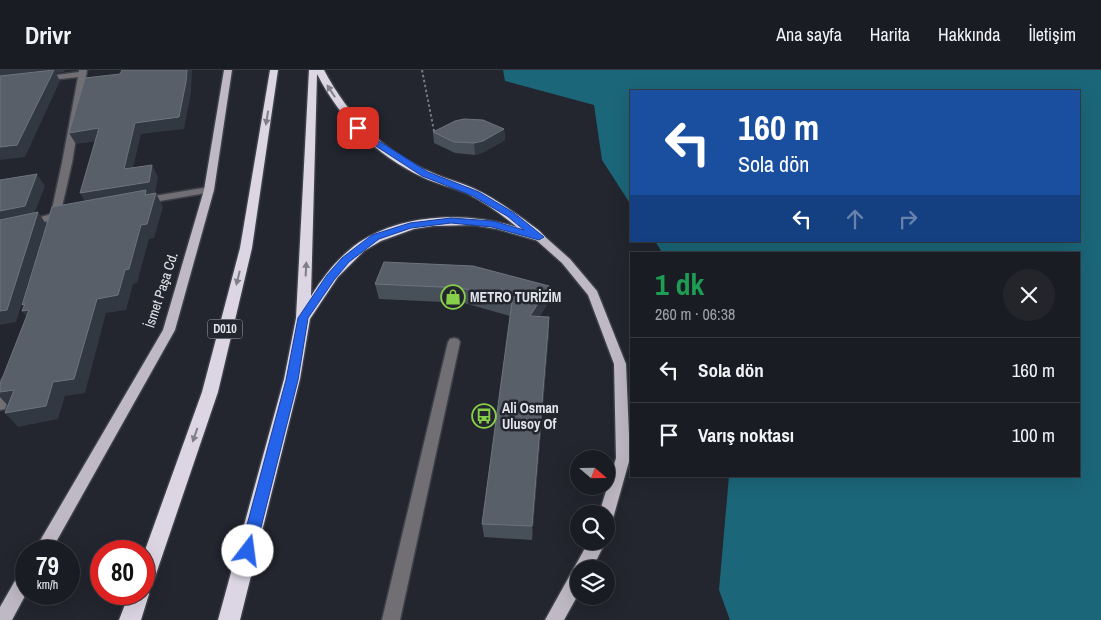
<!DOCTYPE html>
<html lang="tr">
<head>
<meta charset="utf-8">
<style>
	:root { --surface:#1a1c23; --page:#23252b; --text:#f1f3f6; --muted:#9fa1a6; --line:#383a41 }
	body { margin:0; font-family:"Archivo Narrow",sans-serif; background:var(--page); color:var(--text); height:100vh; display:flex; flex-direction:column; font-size:19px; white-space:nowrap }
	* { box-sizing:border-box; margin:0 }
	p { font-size:16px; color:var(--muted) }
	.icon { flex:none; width:28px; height:28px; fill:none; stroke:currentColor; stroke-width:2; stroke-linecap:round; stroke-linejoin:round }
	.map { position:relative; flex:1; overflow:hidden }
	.sheet { position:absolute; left:630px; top:182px; width:450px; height:225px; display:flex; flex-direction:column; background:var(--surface); border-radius:0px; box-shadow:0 5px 20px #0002,0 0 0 1px var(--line) }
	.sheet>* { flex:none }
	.banner { position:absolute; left:630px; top:20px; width:450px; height:152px; border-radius:0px; box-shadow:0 5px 20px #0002,0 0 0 1px var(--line); background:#1a4fa0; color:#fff; overflow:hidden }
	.needle { width:32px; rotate:110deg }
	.controls { position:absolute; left:570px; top:380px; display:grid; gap:10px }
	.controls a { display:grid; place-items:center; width:45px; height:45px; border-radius:50%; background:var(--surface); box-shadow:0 5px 20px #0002,0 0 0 1px var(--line); font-size:25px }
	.speed { position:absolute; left:15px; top:470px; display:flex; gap:10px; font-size:25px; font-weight:700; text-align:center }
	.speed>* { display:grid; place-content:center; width:65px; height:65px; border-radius:50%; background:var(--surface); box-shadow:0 5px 20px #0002,0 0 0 1px var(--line); line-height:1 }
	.speed small { font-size:12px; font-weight:400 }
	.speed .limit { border:8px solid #d22; background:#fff; color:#111 }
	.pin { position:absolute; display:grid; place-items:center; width:42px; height:42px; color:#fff; margin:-21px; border-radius:10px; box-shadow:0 2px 8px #0006 }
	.me { position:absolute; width:55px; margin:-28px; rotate:15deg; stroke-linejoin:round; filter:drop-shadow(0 0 4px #0008) }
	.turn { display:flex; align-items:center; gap:18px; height:105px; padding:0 25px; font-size:22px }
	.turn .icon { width:65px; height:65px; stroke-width:2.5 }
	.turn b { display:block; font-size:35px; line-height:42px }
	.lanes { display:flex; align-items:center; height:48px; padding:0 25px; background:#0003; justify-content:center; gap:25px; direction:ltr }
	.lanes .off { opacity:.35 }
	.round { display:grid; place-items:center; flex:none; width:52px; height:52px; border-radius:26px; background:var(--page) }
	.summary { display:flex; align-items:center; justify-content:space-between; height:85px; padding:0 25px }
	h1 { font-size:30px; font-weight:700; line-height:38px; color:#1e9e55 }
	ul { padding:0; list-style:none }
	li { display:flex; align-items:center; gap:15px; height:65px; padding:0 25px; border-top:1px solid var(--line) }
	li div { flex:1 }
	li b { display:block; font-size:19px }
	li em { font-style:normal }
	header { display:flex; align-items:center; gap:30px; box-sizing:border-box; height:70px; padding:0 25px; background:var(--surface); border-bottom:1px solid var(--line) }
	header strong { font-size:24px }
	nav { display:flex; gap:28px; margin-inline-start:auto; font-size:18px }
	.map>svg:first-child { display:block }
	.water { fill:#1b6679 }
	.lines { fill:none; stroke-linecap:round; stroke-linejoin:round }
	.minor-casing { stroke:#3e4049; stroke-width:3 }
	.major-casing { stroke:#3e4049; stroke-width:3 }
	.highway-casing { stroke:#3e4049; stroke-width:3 }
	.path { stroke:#787a82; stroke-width:2; stroke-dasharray:2.5 2.5; stroke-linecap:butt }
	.minor { fill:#716f74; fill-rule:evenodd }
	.major { fill:#beb9c4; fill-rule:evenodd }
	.highway { fill:#dcd6e4; fill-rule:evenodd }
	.wall { fill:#474f58 }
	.shaded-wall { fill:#313841 }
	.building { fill:#585f68; stroke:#6d747d }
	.oneway { fill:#807e8a }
	.route { fill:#2563eb; stroke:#184099 }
	.labels { text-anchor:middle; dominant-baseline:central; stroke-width:5; stroke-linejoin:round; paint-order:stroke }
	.shield { fill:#23252f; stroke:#a9abb3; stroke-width:1 }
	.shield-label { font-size:12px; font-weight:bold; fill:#e3e5ec }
	.street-label { font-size:14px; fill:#e3e5ec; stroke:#23252f }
	.poi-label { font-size:14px; font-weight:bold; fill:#e3e5ec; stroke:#23252f; text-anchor:start }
</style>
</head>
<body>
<header>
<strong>Drivr</strong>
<nav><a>Ana sayfa</a><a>Harita</a><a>Hakkında</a><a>İletişim</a></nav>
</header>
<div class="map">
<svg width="1101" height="550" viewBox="0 0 1101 550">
	<rect width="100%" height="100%" fill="#23252f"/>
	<!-- water -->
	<polygon class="water" points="503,0 1101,0 1101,550 730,550 719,520 729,406 1079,406 1079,184 663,184 655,171 1079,171 1079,21 631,21 631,135 602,90 594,35 505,11"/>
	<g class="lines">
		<!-- minor casing -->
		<g class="minor-casing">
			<g id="minor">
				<polygon points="79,0 87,0 72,93 61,141 68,144 60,148 58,154 50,154 49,151 0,161 0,155 31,150 51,144 62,93 78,7 42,11 38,9 42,7 79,2"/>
				<polygon points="209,117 212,118 212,122 142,134 137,131 142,128"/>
				<polygon points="454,268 458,269 460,272 400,550 382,550 448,272 450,269"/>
				<polygon points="7,308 12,309 14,313 5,339 0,340 0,314 2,309"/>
			</g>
		</g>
		<!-- major casing -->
		<g class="major-casing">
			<g id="major">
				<polygon points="224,0 232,0 214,120 175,260 51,481 34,481 163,260 204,120"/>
				<polygon points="539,164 543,165 570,189 597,221 626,294 630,388 614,445 612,450 606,452 606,444 599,444 616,388 614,294 588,225 562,193 535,169 534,167"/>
				<polygon points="589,471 606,471 592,499 579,499 579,523 564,550 545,550"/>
				<polygon points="26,500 26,524 12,550 0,550 0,537 20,502"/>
			</g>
		</g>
		<!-- highway casing -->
		<g class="highway-casing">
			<g id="highway">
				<polygon points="270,0 278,0 252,178 218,322 154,510 151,517 147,519 149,524 141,550 119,550 129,524 144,524 144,483 202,322 240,178"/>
				<path d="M309,0H324C348,46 385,83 433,103C446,109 460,112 473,118C491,126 508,138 525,150C531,155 540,160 545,167L539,171L497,159L473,155L433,156L414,159L381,171L364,181L338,207L310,249L300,309L240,550H218L284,309L296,248ZM317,4C340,49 376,85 422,107C436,114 452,117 466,123C484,132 501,144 517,157C466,141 398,143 354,176C336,190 323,207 311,226Z"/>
			</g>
		</g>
		<!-- path -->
		<polyline class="path" points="422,0 435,66"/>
		<!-- minor -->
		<use href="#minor" class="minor"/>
		<!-- major -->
		<use href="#major" class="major"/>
		<!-- highway -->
		<use href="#highway" class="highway"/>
	</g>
	<!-- wall -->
	<g class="wall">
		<polygon points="504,59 505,70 484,82 475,85 455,83 434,73 433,62"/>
		<polygon points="384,192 549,231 540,246 549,262 532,470 484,467 482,454 510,246 464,233 379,229 375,214"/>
	</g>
	<!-- shaded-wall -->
	<g class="shaded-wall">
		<polygon points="0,0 65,0 64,2 56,3 60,11 25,87 0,90"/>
		<polygon points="187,0 192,0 191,23 184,59 141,64 130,111 124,99 135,53"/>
		<polygon points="99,58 105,70 76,74 69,63"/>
		<polygon points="504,59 505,70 484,82 475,85 474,73"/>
		<polygon points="152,95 158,107 155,124 156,123 163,137 154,168 149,169 137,213 133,214 126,240 106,243 85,323 65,326 58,349 18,357 5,343 87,135 80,123"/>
		<polygon points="37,104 45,116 33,147 0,155 0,141"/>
		<polygon points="38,142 46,154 16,252 0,255 0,241"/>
		<polygon points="549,216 549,231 531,261 530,246"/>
		<polygon points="25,234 40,254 33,255 22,241 27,240 22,235"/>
		<polygon points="549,247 549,262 532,470 532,456"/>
		<polygon points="14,320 9,337 0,327 0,322"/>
	</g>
	<!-- building -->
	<g class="building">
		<polygon points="54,0 17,75 0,77 0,6"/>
		<polygon points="122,0 187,0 186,12 179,47 135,53 124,99 152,95 149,112 80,123 99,58 69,63 85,8 120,4"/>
		<polygon points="464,49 483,50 504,59 483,71 474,73 454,72 433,62 455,51"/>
		<polygon points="37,104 25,136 0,141 0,110"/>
		<polygon points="146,120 145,125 156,123 147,154 141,155 129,199 125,200 118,225 97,229 74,309 53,312 46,336 5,343 14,320 0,322 0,314 29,240 22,241 25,234 22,235 52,137"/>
		<polygon points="38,142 7,240 0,241 0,150"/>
		<polygon points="384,192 473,196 549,216 530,246 549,247 532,456 482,454 512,232 462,218 375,214"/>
	</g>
	<!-- one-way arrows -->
	<defs><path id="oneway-solid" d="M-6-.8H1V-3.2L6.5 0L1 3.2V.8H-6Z" transform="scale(1.25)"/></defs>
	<g class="oneway">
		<use href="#oneway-solid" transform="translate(331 21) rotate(-123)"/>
		<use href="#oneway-solid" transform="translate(267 48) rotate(99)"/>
		<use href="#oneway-solid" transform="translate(306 199) rotate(-87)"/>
		<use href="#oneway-solid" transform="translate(238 208) rotate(104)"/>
		<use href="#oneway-solid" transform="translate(195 365) rotate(109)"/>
	</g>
	<!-- route -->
	<polygon class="route" points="356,56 361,56 371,66 428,102 479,122 514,143 544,167 539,170 492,157 451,153 411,158 379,169 349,192 334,210 308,248 298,310 255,481 253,486 248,488 243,486 240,481 286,310 298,248 327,205 342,188 372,165 410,153 451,148 493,151 524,160 507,146 473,126 422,106 365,69 356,59"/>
	<!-- icons -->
	<defs>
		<g id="shop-ring" transform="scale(1.25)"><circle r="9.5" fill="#23252f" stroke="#88cf49" stroke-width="1.5"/><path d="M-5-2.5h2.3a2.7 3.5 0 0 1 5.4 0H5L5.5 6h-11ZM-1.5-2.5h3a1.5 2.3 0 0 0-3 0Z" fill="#88cf49"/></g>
		<g id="bus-ring" transform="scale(1.25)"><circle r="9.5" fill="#23252f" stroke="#88cf49" stroke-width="1.5"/><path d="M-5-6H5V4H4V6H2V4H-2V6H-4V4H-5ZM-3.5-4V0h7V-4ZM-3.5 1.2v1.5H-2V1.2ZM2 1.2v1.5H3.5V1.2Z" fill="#88cf49"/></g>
	</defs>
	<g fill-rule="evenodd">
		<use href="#shop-ring" x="453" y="227"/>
		<use href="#bus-ring" x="484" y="346"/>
	</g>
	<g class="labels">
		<!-- shield labels -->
		<rect class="shield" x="207.5" y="249.5" width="35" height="19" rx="4"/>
		<g class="shield-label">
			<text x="225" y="259">D010</text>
		</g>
		<!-- street labels -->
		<g class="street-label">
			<text transform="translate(161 220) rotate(-72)">İsmet Paşa Cd.</text>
		</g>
		<!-- poi labels -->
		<g class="poi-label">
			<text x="470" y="227">METRO TURİZİM</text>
			<text x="502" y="338">Ali Osman<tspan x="502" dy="16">Ulusoy Of</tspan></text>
		</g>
	</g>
</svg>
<div class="controls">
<a><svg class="needle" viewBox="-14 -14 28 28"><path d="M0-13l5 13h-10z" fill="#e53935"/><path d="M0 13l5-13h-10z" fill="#9fa1a6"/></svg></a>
<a><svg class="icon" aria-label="search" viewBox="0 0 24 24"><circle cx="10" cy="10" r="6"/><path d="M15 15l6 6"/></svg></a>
<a><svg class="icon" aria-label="layers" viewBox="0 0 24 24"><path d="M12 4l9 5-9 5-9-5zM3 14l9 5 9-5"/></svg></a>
</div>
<div class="speed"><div>79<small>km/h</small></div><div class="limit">80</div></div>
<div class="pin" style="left:358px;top:58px;background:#d93025"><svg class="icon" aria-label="arrive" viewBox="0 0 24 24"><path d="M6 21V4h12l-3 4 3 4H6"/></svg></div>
<svg class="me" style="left:248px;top:481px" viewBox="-20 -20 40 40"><circle r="19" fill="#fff"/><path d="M0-13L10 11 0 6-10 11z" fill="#2563eb"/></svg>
<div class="banner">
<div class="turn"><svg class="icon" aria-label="left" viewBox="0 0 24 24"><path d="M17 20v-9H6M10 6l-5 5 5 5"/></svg><div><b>160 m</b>Sola dön</div></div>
<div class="lanes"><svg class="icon" aria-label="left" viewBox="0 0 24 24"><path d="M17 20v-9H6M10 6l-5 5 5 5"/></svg><svg class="icon off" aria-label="ahead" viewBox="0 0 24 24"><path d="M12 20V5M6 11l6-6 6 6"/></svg><svg class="icon off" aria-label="right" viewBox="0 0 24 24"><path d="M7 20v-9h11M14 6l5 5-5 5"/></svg></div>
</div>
<section class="sheet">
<div class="summary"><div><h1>1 dk</h1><p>260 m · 06:38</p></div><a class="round"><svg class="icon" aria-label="close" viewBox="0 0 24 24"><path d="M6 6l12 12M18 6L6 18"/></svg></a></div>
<ul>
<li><svg class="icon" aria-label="left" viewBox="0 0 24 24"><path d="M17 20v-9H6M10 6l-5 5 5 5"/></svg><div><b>Sola dön</b></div><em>160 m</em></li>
<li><svg class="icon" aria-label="arrive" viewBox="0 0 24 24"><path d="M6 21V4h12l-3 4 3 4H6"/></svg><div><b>Varış noktası</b></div><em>100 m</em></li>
</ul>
</section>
</div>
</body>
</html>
